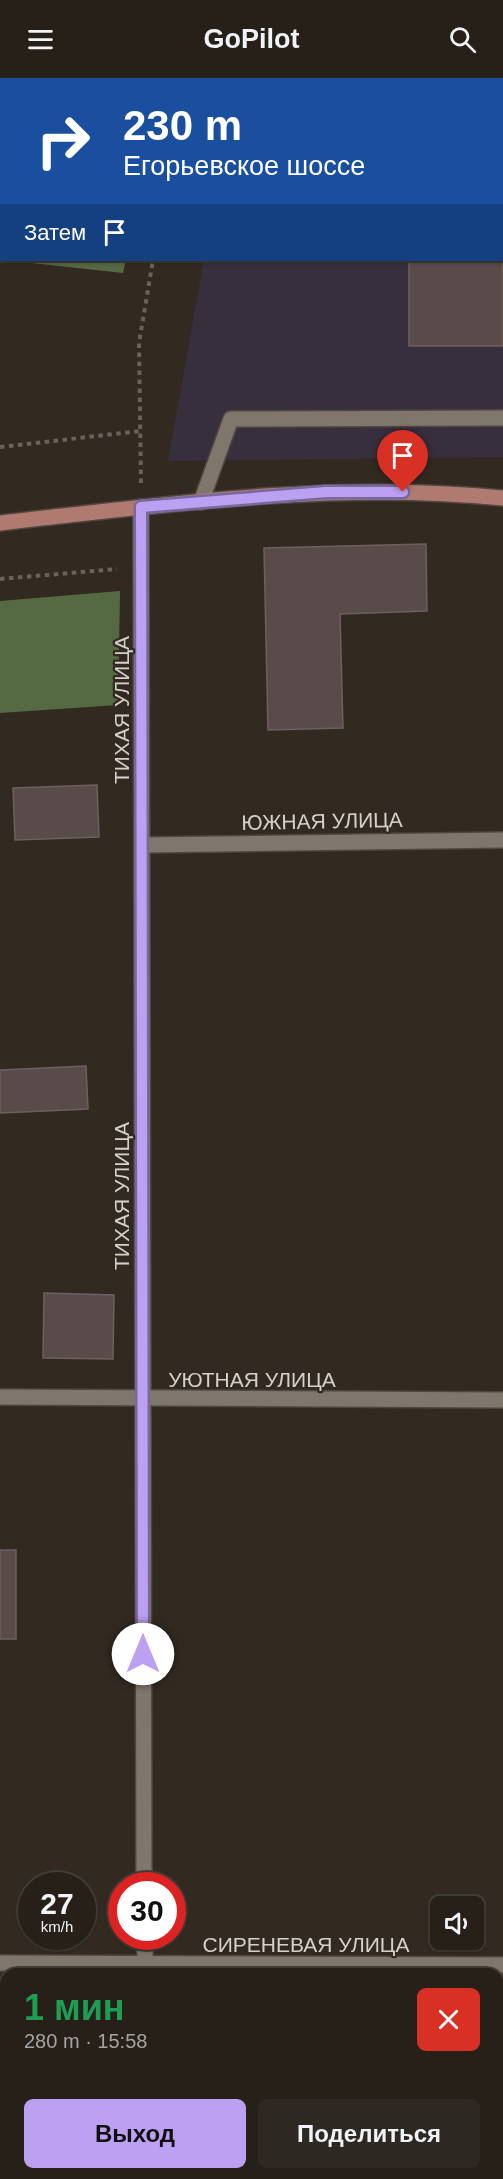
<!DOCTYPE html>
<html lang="ru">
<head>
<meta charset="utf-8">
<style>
	:root { --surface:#262019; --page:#2e2822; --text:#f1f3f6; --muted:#a4a3a2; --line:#423e38; --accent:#bca0f2 }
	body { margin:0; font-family:Helvetica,sans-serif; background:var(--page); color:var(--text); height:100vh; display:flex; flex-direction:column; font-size:22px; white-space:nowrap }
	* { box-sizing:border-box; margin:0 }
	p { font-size:20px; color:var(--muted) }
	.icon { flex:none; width:33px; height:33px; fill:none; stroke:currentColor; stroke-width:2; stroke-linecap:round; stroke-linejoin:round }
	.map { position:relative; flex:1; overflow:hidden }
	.side { position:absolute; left:0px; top:1890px; width:504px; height:212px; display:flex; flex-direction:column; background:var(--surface); border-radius:18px 18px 0 0; box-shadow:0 2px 4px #0004,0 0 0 2px var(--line) }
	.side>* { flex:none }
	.hud { position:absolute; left:0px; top:0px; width:504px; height:183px; box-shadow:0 2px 4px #0004,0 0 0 2px var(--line); background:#1a4fa0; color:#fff; overflow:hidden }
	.fabs { position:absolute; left:430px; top:1818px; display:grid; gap:12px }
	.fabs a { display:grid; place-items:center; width:54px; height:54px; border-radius:9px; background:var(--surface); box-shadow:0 2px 4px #0004,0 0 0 2px var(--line); font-size:30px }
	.speed { position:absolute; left:18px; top:1794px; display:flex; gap:12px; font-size:30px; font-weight:700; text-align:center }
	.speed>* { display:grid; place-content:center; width:78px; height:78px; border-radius:50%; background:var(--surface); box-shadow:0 2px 4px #0004,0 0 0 2px var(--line); line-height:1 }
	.speed small { font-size:15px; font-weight:400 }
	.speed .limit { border:9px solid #d22; background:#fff; color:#111 }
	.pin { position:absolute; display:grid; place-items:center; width:51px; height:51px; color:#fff; margin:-62px -26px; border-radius:50% 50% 50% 0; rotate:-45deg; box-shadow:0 0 6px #0007 }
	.pin .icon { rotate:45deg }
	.me { position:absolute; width:66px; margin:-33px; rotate:0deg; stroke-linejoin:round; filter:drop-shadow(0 0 4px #0008) }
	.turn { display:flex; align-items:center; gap:21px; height:126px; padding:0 24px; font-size:27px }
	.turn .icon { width:78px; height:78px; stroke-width:2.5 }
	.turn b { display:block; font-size:42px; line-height:51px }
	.then { display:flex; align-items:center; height:57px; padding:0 24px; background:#0003; gap:12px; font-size:22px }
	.round { display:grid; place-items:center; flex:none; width:63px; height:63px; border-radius:9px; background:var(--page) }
	.headline { display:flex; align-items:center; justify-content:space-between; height:102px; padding:0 24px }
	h1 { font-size:36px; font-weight:800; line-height:45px; color:#1e9e55 }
	.action { display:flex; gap:12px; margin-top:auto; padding:12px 24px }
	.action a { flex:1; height:69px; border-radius:9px; background:var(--accent); color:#111; font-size:24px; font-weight:800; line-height:69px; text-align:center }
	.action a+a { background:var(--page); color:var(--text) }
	header { display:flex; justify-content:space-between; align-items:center; height:78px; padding:0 24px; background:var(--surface); font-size:27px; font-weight:800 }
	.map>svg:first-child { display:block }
	.commercial { fill:#382f3e }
	.forest { fill:#556943 }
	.building { fill:#594b49; stroke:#6f605e; stroke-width:1.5 }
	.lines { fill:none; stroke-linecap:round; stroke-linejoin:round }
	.service-casing { stroke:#4e4840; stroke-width:18 }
	.minor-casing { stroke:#4e4840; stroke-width:18 }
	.primary-casing { stroke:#4e4840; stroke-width:18 }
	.path { stroke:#6a635c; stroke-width:4; stroke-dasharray:4.5 4.5; stroke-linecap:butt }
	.service { stroke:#7f766c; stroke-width:15 }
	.minor { stroke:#7f766c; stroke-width:15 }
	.primary { stroke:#b17a71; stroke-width:15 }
	.rail-casing { stroke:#7f7972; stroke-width:7 }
	.rail { stroke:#322a21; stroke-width:4.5; stroke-dasharray:14; stroke-linecap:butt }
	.route-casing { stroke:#7a689d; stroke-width:15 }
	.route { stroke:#bca0f2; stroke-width:10 }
	.labels { text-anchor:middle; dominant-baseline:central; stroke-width:4.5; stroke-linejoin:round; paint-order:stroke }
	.street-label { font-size:21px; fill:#d5d0cb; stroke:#322a21 }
</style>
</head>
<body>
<header><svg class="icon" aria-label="menu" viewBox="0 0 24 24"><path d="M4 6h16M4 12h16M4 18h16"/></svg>GoPilot<svg class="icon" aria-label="search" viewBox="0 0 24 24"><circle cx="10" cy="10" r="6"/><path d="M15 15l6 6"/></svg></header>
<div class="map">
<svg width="503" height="2101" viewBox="0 0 503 2101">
	<rect width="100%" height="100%" fill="#322a21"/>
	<!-- commercial -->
	<polygon class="commercial" points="503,95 503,379 168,383 204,182 502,182"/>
	<!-- forest -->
	<g class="forest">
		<polygon points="0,19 2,20 1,181 0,181"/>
		<polygon points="4,182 126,182 123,195"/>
		<polygon points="120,513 118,627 0,635 0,523"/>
	</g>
	<!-- building -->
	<g class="building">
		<polygon points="503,173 503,268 409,268 409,182 502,182"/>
		<polygon points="426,466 427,533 340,536 343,650 268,652 264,470"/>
		<polygon points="97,707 99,759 15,762 13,710"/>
		<polygon points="86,988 88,1031 0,1035 0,992"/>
		<polygon points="44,1215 114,1217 113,1281 43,1280"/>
		<rect x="0" y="1472" width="16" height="89"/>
		<polygon points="3,1936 6,1936 6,2003 2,2003"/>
	</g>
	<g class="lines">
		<!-- service casing -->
		<g class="service-casing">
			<polyline id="service" points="201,424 231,341 503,340"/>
		</g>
		<!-- minor casing -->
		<g class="minor-casing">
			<g id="minor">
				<polyline points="141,429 144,1808"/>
				<polyline points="142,767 503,762"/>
				<polyline points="0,1319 503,1322"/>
				<polyline points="145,1858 145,1896"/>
				<polyline points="0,1885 503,1887"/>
				<polyline points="143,2101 143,2096"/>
			</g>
		</g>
		<!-- primary casing -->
		<g class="primary-casing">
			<path id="primary" d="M0,445C167,426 335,403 503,420"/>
		</g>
		<!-- path -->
		<g class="path">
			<polyline points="0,2 2,3"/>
			<polyline points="94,2 100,0"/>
			<polyline points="215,2 216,0"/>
			<polyline points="0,369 141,353"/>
			<polyline points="141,405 139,265 153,182"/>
			<polyline points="0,501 117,491"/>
		</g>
		<!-- service -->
		<use href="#service" class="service"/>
		<!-- minor -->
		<use href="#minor" class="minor"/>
		<!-- primary -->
		<use href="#primary" class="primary"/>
		<!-- rail casing -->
		<g class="rail-casing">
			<g id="rail">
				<polyline points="392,0 399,2"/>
				<polyline points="480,0 486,2"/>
				<polyline points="502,5 503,5"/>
				<polyline points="502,26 503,26"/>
			</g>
		</g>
		<!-- rail -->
		<use href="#rail" class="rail"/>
	</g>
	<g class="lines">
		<!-- route casing -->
		<g class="route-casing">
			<polyline id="route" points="143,1576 141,429 326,414 403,414"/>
		</g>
		<!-- route -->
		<use href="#route" class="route"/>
	</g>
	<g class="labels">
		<!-- street labels -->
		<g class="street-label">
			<text transform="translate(121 632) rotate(-90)">ТИХАЯ УЛИЦА</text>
			<text transform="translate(322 743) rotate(-1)">ЮЖНАЯ УЛИЦА</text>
			<text transform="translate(121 1118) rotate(-90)">ТИХАЯ УЛИЦА</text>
			<text x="252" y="1301">УЮТНАЯ УЛИЦА</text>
			<text x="306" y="1866">СИРЕНЕВАЯ УЛИЦА</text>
		</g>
	</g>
</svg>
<div class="fabs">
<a><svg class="icon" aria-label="sound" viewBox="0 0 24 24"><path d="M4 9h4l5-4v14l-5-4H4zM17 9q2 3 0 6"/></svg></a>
</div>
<div class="speed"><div>27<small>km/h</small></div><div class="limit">30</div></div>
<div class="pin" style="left:403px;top:414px;background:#d93025"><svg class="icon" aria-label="arrive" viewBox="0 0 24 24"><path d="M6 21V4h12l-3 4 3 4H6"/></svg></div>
<svg class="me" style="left:143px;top:1576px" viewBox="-20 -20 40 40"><circle r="19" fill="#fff"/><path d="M0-13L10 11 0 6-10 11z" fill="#bca0f2"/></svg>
<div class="hud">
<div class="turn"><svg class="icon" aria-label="right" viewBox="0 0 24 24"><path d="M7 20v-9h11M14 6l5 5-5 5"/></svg><div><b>230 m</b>Егорьевское шоссе</div></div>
<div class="then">Затем<svg class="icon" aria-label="arrive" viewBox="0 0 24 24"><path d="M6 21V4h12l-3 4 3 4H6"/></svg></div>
</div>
<section class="side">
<div class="headline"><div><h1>1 мин</h1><p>280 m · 15:58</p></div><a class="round" style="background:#d93025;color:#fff"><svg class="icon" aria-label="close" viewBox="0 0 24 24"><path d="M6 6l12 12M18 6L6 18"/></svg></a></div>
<div class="action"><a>Выход</a><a>Поделиться</a></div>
</section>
</div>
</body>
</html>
